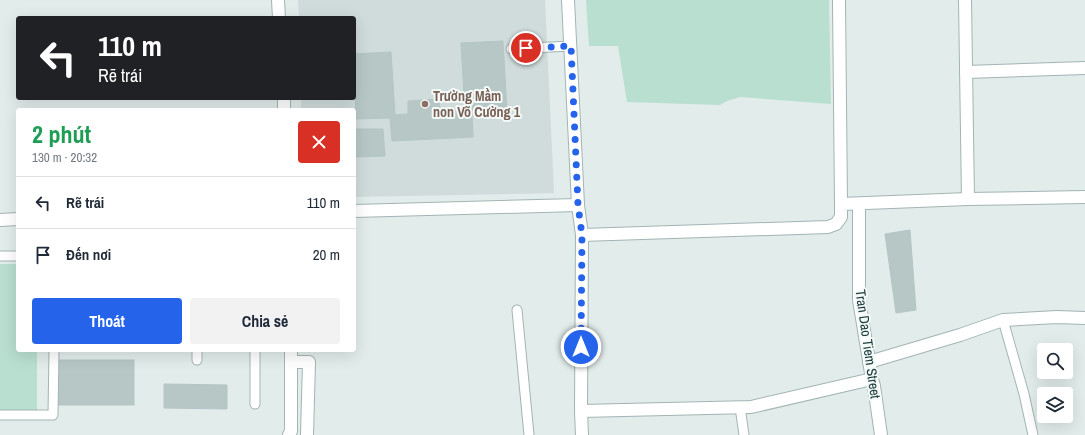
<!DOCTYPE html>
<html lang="vi">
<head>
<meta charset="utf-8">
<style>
	:root { --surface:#fff; --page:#f2f2f3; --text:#1f2937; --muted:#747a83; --line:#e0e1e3; --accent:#2563eb }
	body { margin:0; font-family:"Archivo Narrow",sans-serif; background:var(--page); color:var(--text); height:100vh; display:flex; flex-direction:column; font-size:15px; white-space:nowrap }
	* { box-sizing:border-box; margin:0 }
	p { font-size:13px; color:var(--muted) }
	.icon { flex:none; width:22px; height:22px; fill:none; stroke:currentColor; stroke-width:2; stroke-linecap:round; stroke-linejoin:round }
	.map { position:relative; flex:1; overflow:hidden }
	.panel { position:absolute; left:16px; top:108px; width:340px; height:244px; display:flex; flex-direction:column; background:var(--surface); border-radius:4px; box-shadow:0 4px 16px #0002 }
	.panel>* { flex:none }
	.hud { position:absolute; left:16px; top:16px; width:340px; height:84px; border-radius:4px; box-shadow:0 4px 16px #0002; background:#202124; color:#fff; overflow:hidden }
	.controls { position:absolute; left:1037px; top:343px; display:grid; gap:8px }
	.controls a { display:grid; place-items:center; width:36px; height:36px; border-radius:4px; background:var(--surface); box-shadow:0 4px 16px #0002; font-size:20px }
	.pin { position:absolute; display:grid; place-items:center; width:34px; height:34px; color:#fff; margin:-17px; border:2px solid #fff; border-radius:50%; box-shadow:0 1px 4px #0007 }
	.me { position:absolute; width:44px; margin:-22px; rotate:0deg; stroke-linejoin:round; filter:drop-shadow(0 0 3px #0008) }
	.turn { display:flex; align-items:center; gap:14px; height:84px; padding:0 16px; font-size:18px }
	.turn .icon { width:52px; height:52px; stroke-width:2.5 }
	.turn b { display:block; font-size:28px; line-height:34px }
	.round { display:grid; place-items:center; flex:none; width:42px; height:42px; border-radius:4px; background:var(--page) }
	.headline { display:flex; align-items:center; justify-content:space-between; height:68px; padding:0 16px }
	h1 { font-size:24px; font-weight:800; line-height:30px; color:#1e9e55 }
	.cta { display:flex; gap:8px; margin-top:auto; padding:8px 16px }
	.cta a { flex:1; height:46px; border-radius:4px; background:var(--accent); color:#fff; font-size:16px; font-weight:800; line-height:46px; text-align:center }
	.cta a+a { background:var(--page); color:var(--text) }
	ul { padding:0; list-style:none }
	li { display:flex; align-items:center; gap:12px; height:52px; padding:0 16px; border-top:1px solid var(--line) }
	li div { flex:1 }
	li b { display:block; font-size:15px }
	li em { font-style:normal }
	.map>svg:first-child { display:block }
	.built { fill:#cfdcdb }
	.green { fill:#b8dfcf }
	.building { fill:#b6c7c5; stroke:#b3c6c5 }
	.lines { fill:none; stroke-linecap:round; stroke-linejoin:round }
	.service-casing { stroke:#a3b4b4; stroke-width:11 }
	.minor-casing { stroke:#a3b4b4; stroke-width:14 }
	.service { stroke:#fff; stroke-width:9 }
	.minor { stroke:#fff; stroke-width:12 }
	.route { stroke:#2563eb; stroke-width:7; stroke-dasharray:0 12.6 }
	.education-dot { fill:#8d6e63; stroke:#f2f9f7; stroke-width:1.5 }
	.labels { text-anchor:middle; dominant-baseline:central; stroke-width:4; stroke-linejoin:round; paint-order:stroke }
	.education-label { font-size:14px; font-weight:bold; fill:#785e54; stroke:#f2f9f7; text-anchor:start }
	.street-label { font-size:14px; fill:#203d3e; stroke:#f2f9f7 }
</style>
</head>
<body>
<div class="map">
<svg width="1085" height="435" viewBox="0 0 1085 435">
	<rect width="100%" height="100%" fill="#e1eceb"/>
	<!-- built -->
	<polygon class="built" points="298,0 545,0 554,193 354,197 354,110 301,110 301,98 354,98 354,18 299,18"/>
	<!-- green -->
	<g class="green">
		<polygon points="586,0 829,0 831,104 740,97 727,101 720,105 627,102 618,46 589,46"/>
		<polygon points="0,264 18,264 18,350 37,350 37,410 0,410"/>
	</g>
	<!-- building -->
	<g class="building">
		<polygon points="503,41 507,113 472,115 473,137 392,141 390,118 356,119 354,54 391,52 395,115 408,114 408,101 439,99 440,112 465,110 461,43"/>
		<polygon points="354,129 383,129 385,156 354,157"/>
		<polygon points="910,230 916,310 896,313 885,234"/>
		<rect x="57" y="360" width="77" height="45"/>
		<polygon points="164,384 227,385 227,409 164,408"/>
	</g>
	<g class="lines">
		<!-- service casing -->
		<g class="service-casing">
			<g id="service">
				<polyline points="511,49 571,46"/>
				<polyline points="0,256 18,256"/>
				<polyline points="517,310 529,435"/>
				<polyline points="1003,320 1024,394 1033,435"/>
				<polyline points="197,350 197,360"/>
				<polyline points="255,404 255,350"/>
				<polyline points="740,407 744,435"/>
				<polyline points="0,415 53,415 54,350"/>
			</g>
		</g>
		<!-- minor casing -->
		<g class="minor-casing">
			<g id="minor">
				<polyline points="278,0 279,18"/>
				<polyline points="568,0 578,205 582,235 581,411 582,435"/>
				<polyline points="839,0 841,204"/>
				<polyline points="965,0 968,199"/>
				<polyline points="966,72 1085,68"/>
				<polyline points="284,98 284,110"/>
				<polyline points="859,204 859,300 872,379 874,386 881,435"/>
				<polyline points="354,211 578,205"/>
				<polyline points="0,220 18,219"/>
				<polyline points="582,235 828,227 836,224 841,217 841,204 968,199 1085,197"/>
				<polyline points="291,350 291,362 309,362 307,435"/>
				<polyline points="869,362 960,335 1003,320 1057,317 1085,318"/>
				<polyline points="581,411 751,407 872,379"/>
				<polyline points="289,435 291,431 291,362"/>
			</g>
		</g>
		<!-- service -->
		<use href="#service" class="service"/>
		<!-- minor -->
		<use href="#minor" class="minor"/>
	</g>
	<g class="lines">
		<!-- route -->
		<polyline class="route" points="526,48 571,46 578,205 582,235 581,347"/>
	</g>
	<!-- markers -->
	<circle class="education-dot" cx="425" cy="104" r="4"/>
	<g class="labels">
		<!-- education labels -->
		<g class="education-label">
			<text x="433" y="96">Trường Mầm<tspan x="433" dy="16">non Võ Cường 1</tspan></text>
		</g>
		<!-- street labels -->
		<g class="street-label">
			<text transform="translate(868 344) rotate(82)">Tran Dao Tiem Street</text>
		</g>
	</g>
</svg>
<div class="controls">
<a><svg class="icon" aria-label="search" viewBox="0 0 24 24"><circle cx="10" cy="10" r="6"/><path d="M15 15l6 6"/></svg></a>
<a><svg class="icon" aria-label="layers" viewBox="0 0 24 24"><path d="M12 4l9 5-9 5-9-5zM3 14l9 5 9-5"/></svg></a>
</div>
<div class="pin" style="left:526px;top:48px;background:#d93025"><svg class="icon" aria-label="arrive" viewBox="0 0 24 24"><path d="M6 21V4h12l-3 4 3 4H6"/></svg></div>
<svg class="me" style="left:581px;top:347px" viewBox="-20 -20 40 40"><circle r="17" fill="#2563eb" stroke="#fff" stroke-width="3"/><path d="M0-11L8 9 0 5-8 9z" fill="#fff"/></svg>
<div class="hud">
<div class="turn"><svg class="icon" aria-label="left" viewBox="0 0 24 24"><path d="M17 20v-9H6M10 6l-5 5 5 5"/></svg><div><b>110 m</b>Rẽ trái</div></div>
</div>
<section class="panel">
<div class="headline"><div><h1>2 phút</h1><p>130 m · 20:32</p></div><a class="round" style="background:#d93025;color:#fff"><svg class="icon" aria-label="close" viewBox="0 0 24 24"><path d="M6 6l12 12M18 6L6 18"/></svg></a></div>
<ul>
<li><svg class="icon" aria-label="left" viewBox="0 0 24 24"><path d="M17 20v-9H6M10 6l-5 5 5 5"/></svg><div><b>Rẽ trái</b></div><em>110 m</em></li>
<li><svg class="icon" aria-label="arrive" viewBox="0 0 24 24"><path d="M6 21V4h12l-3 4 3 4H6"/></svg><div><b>Đến nơi</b></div><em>20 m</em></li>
</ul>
<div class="cta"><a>Thoát</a><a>Chia sẻ</a></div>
</section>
</div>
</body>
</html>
